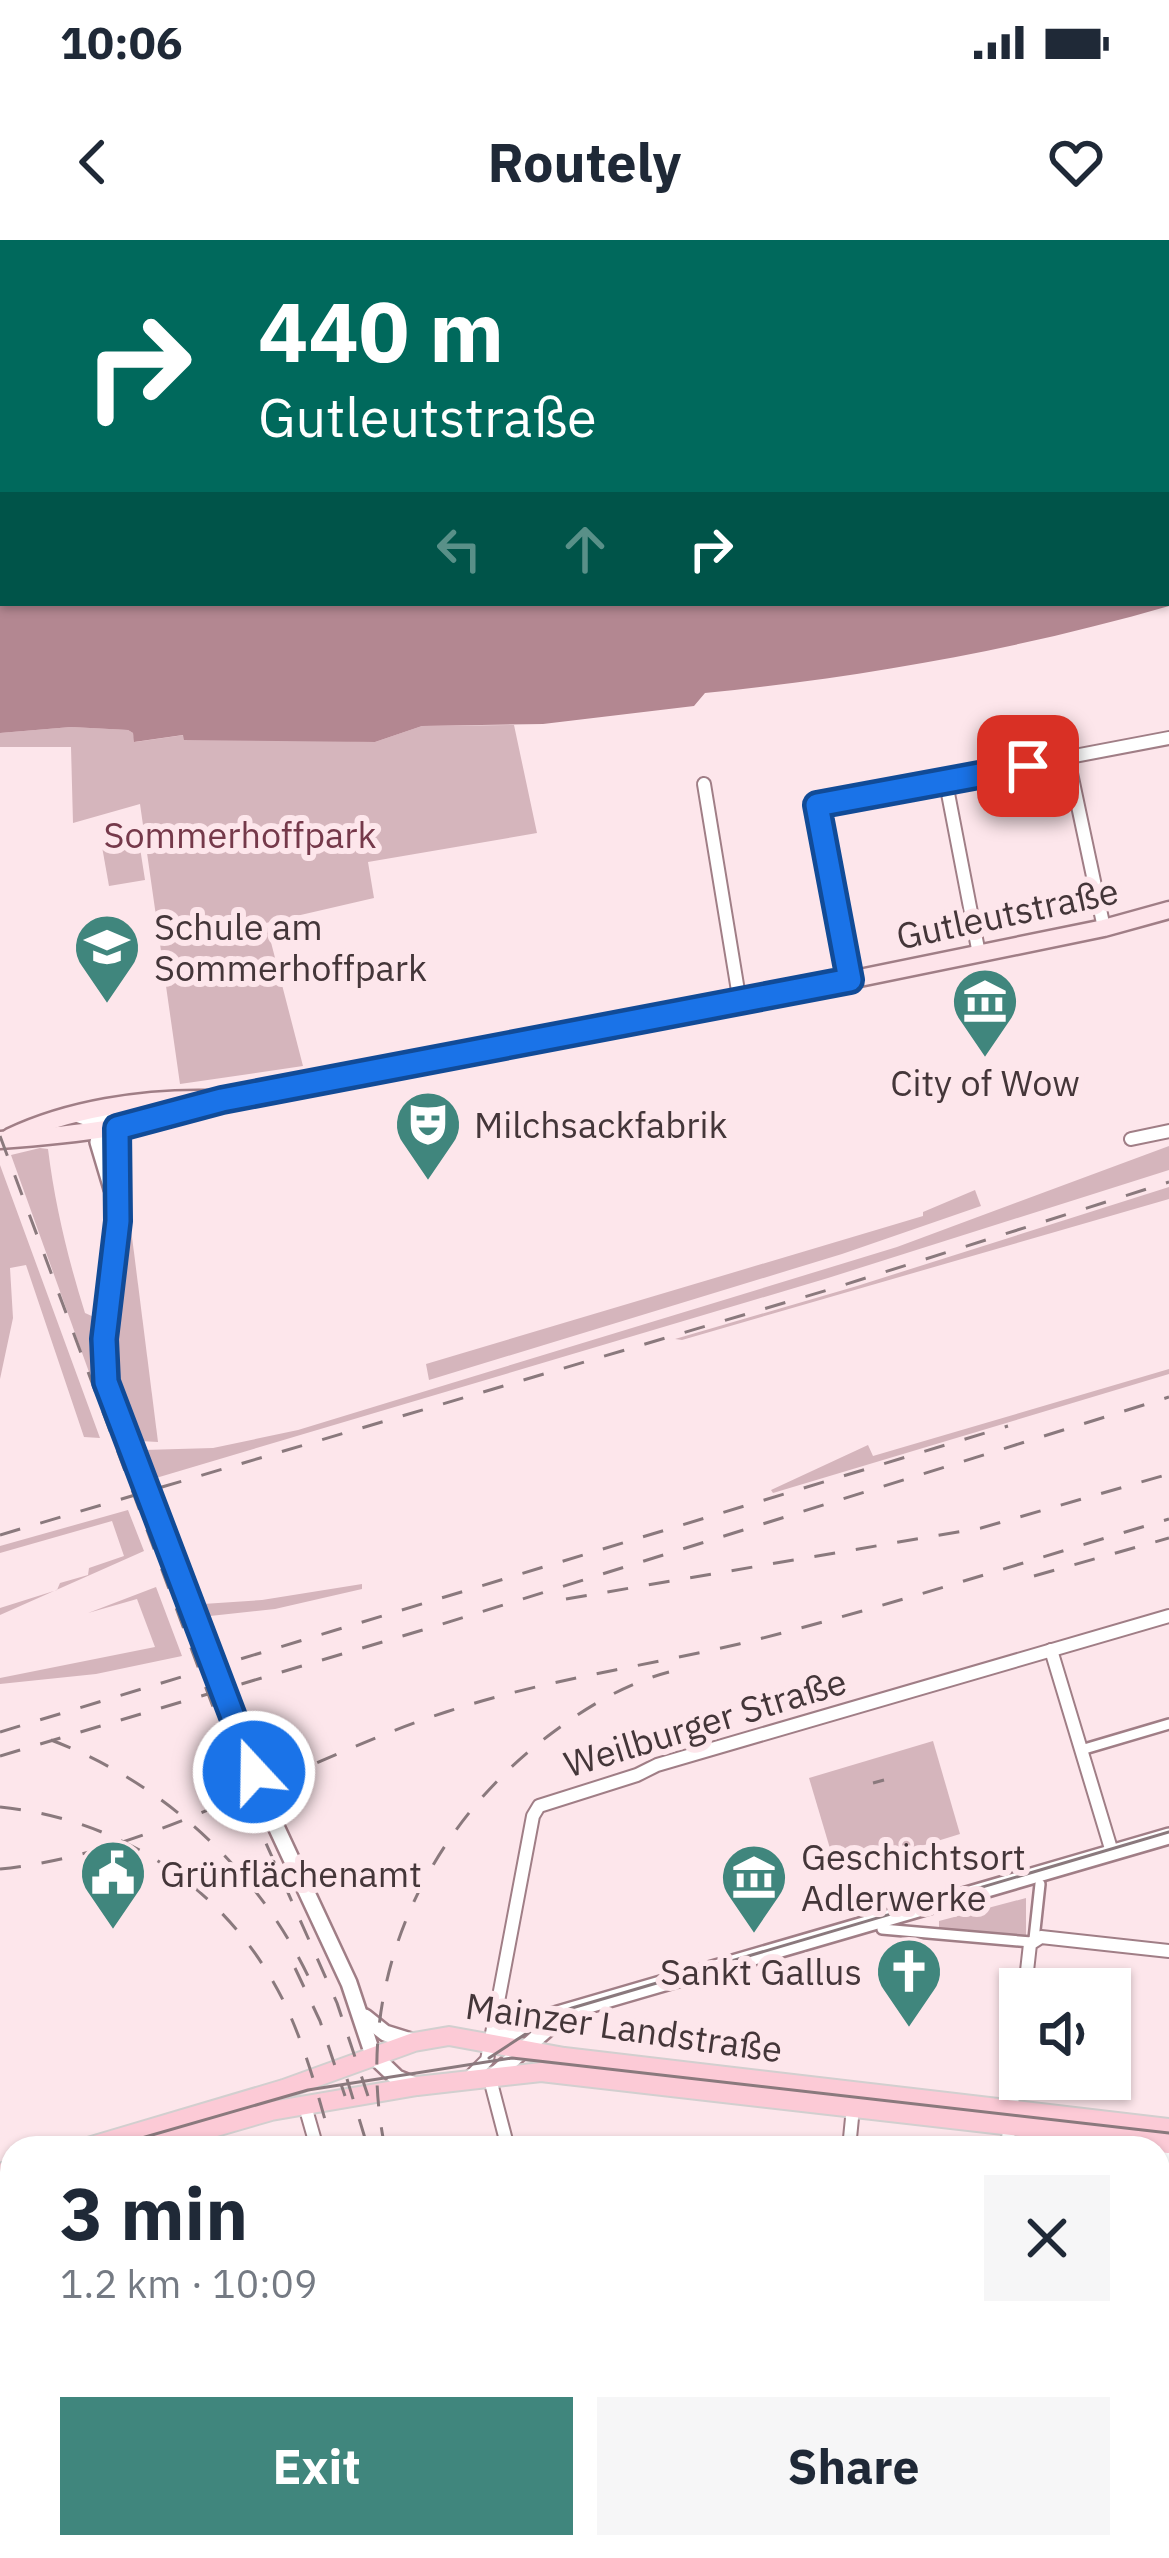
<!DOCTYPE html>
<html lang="en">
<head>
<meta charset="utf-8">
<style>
	:root { --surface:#fff; --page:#f6f6f7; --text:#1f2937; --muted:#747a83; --accent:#40867d }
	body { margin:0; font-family:"IBM Plex Sans",sans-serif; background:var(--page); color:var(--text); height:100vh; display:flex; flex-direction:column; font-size:45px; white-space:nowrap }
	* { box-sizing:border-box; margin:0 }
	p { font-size:39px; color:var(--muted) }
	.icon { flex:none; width:66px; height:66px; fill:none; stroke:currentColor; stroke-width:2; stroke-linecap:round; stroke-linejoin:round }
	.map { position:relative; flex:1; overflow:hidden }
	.sheet { position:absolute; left:0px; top:1896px; width:1170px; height:423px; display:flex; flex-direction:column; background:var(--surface); border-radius:36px 36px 0 0; box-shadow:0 3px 9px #0004 }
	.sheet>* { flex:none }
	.top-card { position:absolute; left:0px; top:0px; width:1170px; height:366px; box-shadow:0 3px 9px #0004; background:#00695c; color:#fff; overflow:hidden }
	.tools { position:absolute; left:999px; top:1728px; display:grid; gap:24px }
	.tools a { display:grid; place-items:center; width:132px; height:132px; border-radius:0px; background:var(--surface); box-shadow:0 3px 9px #0004; font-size:60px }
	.pin { position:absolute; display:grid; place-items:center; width:102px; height:102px; color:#fff; margin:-51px; border-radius:24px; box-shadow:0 6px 18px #0006 }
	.me { position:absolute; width:132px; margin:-66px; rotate:339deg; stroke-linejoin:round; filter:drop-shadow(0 0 9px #0008) }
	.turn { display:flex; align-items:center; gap:42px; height:252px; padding:0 60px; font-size:54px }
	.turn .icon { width:156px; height:156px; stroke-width:2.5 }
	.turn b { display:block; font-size:84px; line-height:102px }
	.lanes { display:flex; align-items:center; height:114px; padding:0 60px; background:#0003; justify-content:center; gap:60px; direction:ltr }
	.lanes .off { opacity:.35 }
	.round { display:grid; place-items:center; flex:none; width:126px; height:126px; border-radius:0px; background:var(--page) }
	.head { display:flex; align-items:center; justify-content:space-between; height:204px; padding:0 60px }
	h1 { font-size:72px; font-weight:700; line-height:90px }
	.cta { display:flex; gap:24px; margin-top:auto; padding:24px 60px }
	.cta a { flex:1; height:138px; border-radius:0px; background:var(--accent); color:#fff; font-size:48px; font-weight:700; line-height:138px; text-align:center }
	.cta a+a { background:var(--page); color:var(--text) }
	.status { display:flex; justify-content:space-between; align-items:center; height:84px; padding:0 60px; background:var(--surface); direction:ltr }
	.status svg { height:33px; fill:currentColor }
	header { display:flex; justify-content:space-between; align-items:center; height:156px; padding:0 60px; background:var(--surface); font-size:54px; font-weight:700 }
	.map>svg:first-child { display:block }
	.green { fill:#d5b5bc }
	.water { fill:#b38791 }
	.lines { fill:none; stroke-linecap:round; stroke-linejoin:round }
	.pedestrian-casing { stroke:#a07e86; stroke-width:14 }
	.minor-casing { stroke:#a07e86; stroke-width:16 }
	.tertiary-casing { stroke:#a07e86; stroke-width:20 }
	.secondary-casing { stroke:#a07e86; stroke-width:21 }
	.primary-casing { stroke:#d2cfcf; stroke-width:22 }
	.pedestrian { stroke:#fff; stroke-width:9 }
	.minor { stroke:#fff; stroke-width:12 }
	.tertiary { stroke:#fff; stroke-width:15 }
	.secondary { stroke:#fee4ea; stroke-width:16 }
	.primary { stroke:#fccad6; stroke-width:18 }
	.tram { stroke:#8a797d; stroke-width:3 }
	.rail { stroke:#8a797d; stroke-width:3; stroke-dasharray:21 21; stroke-linecap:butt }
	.tertiary-bridge-casing { stroke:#a07e86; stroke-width:20; stroke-linecap:butt }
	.tertiary-bridge { stroke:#fff; stroke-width:15 }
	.route-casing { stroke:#114b97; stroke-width:30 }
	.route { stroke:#1a73e8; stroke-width:21 }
	.labels { text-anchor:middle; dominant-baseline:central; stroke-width:12; stroke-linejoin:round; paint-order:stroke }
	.park-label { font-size:36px; fill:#75394a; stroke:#fde6eb }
	.street-label { font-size:36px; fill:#443639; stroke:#fde6eb }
	.poi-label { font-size:36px; fill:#443639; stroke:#fde6eb; text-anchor:start }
</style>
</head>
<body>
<div class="status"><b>10:06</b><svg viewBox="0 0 49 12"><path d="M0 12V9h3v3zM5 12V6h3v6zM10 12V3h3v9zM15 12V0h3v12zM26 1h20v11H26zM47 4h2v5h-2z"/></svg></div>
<header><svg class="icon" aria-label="back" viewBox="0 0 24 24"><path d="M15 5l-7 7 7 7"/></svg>Routely<svg class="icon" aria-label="heart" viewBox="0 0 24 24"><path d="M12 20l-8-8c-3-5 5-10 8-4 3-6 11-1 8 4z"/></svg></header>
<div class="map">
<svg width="1169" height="2318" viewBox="0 0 1169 2318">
	<rect width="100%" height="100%" fill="#fde6eb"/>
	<!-- green -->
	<g class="green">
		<polygon points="514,485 537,593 368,622 374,658 266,683 303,826 180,844 140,564 73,583 71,507 0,507 0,493 71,487 128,490 133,493 135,502 184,495 375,502 422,486"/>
		<polygon points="138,595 145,640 109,646 101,601"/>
		<polygon points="1169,906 1169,930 828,1038 156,1238 144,1210 213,1208 298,1190 897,1007"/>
		<path d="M40,908L48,909C55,965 68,1019 85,1073L94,1077L89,1101L94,1146L11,915Z"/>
		<polygon points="0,925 100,1198 84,1197 26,1025 10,1028 13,1078 0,1139"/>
		<polygon points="1169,947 1169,959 682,1100 675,1099 857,1046"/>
		<polygon points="975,950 981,966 842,1014 429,1140 426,1124 923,976 923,972"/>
		<polygon points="131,989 158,1202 140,1201 115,1126"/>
		<polygon points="1169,1129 1169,1134 773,1253 771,1250 868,1205 873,1216"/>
		<polygon points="128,1270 144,1311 0,1375 0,1368 57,1350 60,1343 88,1335 89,1328 124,1316 112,1281 0,1313 0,1306"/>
		<polygon points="362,1344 362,1349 275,1369 210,1376 203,1364 262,1360"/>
		<polygon points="156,1347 182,1416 96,1434 0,1444 0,1438 155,1407 137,1359 88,1373"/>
		<polygon points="933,1501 960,1594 837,1632 809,1538"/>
		<polygon points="1026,1658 1026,1695 1020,1697 939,1691 939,1681"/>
	</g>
	<!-- water -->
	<path class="water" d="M1167,85L1169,366C1017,410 862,437 705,453L694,466L543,484L422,486L375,502L184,500L183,495L134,502L133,493L128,490L71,487L0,493V195L3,363H1167Z"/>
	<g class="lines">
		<!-- pedestrian casing -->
		<g class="pedestrian-casing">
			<g id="pedestrian">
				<polyline points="1081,1510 1169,1484"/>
				<polyline points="882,1689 1031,1702"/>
				<polyline points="1034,1699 1040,1644"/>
			</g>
		</g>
		<!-- minor casing -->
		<g class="minor-casing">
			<g id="minor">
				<polyline points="389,0 389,3"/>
				<polyline points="1068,519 1104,688"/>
				<polyline points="946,543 979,714"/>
				<polyline points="704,544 740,763"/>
				<polyline points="850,740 817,565 1169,498"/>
				<polyline points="1131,899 1169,891"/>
				<polyline points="1051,1410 1112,1612"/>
				<polyline points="1025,1749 1030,1704 1041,1697 1169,1711"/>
				<polyline points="468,1839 487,1820 533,1576 539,1566 637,1535 657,1525 1169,1376"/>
				<polyline points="490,1839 508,1908"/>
				<polyline points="305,1866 317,1908"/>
				<polyline points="849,1908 853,1868"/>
				<polyline points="1007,1908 1020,1795"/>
				<polyline points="1158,2008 1169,1911"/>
				<polyline points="0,2137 12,2134"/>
				<polyline points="1158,2189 1169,2190"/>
				<polyline points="0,2203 12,2198"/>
				<polyline points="1158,2223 1169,2224"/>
				<polyline points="0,2262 12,2305"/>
				<polyline points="156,2307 158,2318"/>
				<polyline points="194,2307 196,2318"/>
				<polyline points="617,2307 620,2318"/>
				<polyline points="80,2318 128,2307"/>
				<polyline points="370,2318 372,2307"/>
				<polyline points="891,2318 899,2307"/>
				<polyline points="1069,2318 1070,2307"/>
			</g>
		</g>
		<!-- tertiary casing -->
		<g class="tertiary-casing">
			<g id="tertiary">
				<polyline points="76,874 94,880 115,900 118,981 104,1129 141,1238"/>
				<polyline points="106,880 98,902 112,949"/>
				<polyline points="152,1265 207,1410"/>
				<polyline points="227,1462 253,1532"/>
				<polyline points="266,1565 349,1743 373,1815 397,1838 417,1846"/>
				<polyline points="365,1777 385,1793 414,1802"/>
				<polyline points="489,1802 544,1778 1169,1596"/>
				<polyline points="490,1839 564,1774"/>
			</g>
		</g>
		<!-- secondary casing -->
		<g class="secondary-casing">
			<g id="secondary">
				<polyline points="899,3 910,0"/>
				<polyline points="0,80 3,82"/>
				<polyline points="0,108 3,107"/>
				<path d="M10,897C69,869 142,858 207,859"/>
				<path d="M0,900C69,895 157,886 222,860L762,758L1104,688L1169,670"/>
			</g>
		</g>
		<!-- primary casing -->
		<g class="primary-casing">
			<g id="primary">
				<polyline points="85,1908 284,1849 414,1802 449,1796 564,1817 1169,1888"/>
				<polyline points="143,1908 271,1871 417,1846 541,1832 1169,1904"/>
				<polyline points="0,1933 12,1929"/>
				<polyline points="0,1950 12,1947"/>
			</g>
		</g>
		<!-- pedestrian -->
		<use href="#pedestrian" class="pedestrian"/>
		<!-- minor -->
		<use href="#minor" class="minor"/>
		<!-- tertiary -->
		<use href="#tertiary" class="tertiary"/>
		<!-- secondary -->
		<use href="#secondary" class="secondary"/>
		<!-- primary -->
		<use href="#primary" class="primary"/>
		<!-- tram -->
		<g class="tram">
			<polyline points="489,1818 553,1776 572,1768 1169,1592"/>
			<polyline points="107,1908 308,1850 512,1818 1169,1893"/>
			<polyline points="0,1944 12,1940"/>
		</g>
		<!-- rail -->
		<g class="rail">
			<polyline points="0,896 253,1574 337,1763 368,1856"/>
			<polyline points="0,1295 831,1049 1169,942"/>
			<polyline points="1034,1336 1169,1298"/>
			<polyline points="566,1359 981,1288 1169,1234"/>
			<polyline points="0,1492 1008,1186"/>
			<path d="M51,1500C164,1543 257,1629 309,1738"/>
			<polyline points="0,1516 436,1386 1169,1157"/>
			<polyline points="873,1543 884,1540"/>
			<path d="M0,1567C122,1579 228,1650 283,1760C306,1807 319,1859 333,1908"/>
			<path d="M0,1629C156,1613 298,1520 446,1472C543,1440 641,1427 739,1404C884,1368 1026,1321 1169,1279"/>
			<polyline points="295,1728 320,1781 345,1856"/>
			<polyline points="347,1839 368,1908"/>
			<path d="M385,1908C352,1749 421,1593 548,1496C585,1468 624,1444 669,1432"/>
			<polyline points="390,2318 391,2307"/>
			<polyline points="420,2318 422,2307"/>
		</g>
		<!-- tertiary-bridge casing -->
		<g class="tertiary-bridge-casing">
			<g id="tertiary-bridge">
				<polyline points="141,1238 152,1265"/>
				<polyline points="207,1410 227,1462"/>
				<polyline points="253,1532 266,1565"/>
			</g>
		</g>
		<!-- tertiary-bridge -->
		<use href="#tertiary-bridge" class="tertiary-bridge"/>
	</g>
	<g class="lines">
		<!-- route casing -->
		<g class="route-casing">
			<polyline id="route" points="254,1532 106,1142 104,1099 118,981 117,888 222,860 850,740 817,565 1028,526"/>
		</g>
		<!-- route -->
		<use href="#route" class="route"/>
	</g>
	<!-- icons -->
	<defs>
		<g id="school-pin" transform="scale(3.45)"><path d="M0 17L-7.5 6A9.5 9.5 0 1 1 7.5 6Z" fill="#40867d" stroke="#fde6eb"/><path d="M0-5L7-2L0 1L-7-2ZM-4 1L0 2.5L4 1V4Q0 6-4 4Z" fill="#fff"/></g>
		<g id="museum-pin" transform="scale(3.45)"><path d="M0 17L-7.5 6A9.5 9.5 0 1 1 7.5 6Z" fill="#40867d" stroke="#fde6eb"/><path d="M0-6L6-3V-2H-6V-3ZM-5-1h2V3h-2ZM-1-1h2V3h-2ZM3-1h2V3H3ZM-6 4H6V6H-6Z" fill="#fff"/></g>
		<g id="theatre-pin" transform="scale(3.45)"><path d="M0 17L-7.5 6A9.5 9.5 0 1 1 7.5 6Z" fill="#40867d" stroke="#fde6eb"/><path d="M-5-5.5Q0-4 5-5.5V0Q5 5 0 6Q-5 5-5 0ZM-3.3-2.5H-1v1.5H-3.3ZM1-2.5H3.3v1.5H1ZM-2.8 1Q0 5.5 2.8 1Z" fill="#fff"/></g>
		<g id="civic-pin" transform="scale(3.45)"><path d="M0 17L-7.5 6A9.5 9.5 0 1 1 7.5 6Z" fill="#40867d" stroke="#fde6eb"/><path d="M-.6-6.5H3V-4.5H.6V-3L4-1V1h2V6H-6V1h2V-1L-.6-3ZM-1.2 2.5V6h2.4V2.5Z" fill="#fff"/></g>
		<g id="church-pin" transform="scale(3.45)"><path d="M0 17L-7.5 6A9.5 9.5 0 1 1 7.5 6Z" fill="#40867d" stroke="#fde6eb"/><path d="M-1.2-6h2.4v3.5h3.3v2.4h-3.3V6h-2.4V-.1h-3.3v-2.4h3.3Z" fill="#fff"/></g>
	</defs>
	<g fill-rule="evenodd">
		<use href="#school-pin" x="107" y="707"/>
		<use href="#museum-pin" x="985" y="761"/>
		<use href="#theatre-pin" x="428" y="884"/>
		<use href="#civic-pin" x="113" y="1633"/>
		<use href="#museum-pin" x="754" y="1637"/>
		<use href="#church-pin" x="909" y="1731"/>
	</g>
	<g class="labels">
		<!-- park labels -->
		<g class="park-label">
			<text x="240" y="594">Sommerhoffpark</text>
		</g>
		<!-- street labels -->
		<g class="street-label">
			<text transform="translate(1007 673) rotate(-12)">Gutleutstraße</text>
			<text transform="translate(705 1482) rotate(-17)">Weilburger Straße</text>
			<text transform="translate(624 1787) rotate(8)">Mainzer Landstraße</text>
		</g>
		<!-- poi labels -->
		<g class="poi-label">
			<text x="154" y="686">Schule am<tspan x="154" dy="41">Sommerhoffpark</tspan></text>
			<text x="985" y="842" text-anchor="middle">City of Wow</text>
			<text x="474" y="884">Milchsackfabrik</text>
			<text x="801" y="1616">Geschichtsort<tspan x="801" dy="41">Adlerwerke</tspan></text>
			<text x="160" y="1633">Grünflächenamt</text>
			<text x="862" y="1731" text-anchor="end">Sankt Gallus</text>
		</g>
	</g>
</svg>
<div class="tools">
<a><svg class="icon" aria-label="sound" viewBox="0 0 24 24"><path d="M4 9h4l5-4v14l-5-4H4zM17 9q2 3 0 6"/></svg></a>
</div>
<div class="pin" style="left:1028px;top:526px;background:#d93025"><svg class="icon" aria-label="arrive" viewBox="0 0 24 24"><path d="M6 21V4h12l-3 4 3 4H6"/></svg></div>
<svg class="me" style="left:254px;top:1532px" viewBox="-20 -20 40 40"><circle r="17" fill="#1a73e8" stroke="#fff" stroke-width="3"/><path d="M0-11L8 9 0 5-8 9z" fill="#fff"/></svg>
<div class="top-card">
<div class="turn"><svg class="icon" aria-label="right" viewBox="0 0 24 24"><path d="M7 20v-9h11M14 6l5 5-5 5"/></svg><div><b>440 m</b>Gutleutstraße</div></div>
<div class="lanes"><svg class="icon off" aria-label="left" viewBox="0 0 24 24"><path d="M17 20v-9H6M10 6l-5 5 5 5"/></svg><svg class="icon off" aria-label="ahead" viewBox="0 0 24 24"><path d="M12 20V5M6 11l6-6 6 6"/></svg><svg class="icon" aria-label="right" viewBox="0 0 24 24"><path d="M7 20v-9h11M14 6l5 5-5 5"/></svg></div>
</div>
<section class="sheet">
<div class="head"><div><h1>3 min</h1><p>1.2 km · 10:09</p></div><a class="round"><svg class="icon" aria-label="close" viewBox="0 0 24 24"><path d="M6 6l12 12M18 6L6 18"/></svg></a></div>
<div class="cta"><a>Exit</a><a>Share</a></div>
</section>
</div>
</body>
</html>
